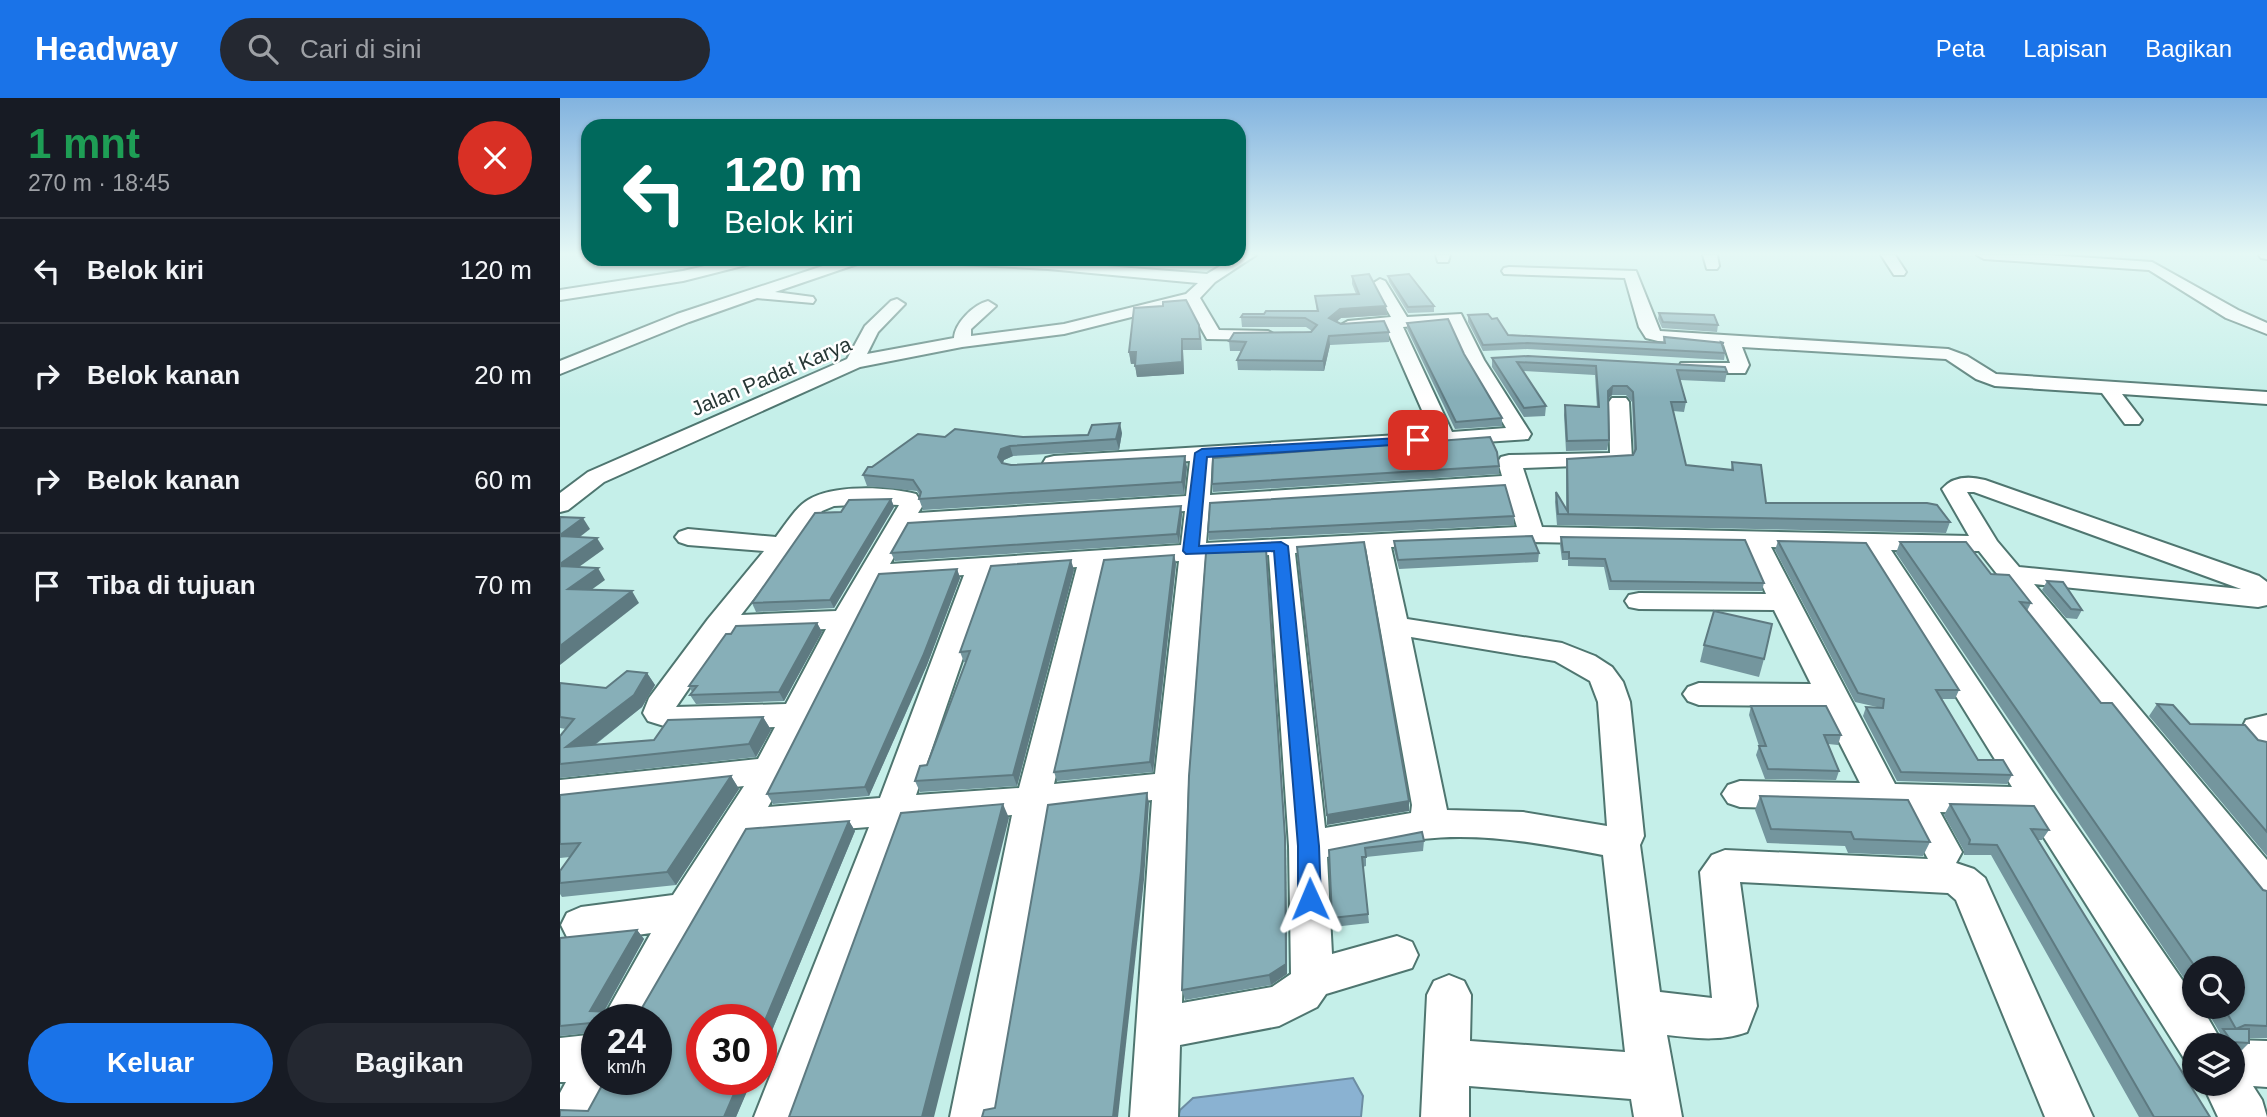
<!DOCTYPE html>
<html lang="id">
<head>
<meta charset="utf-8">
<style>
	:root { --surface:#171b24; --page:#242831; --text:#f1f3f6; --muted:#9ea1a6; --line:#363941; --accent:#1a73e8 }
	body { margin:0; font-family:Helvetica,sans-serif; background:var(--page); color:var(--text); height:100vh; display:flex; flex-direction:column; font-size:26px; white-space:nowrap }
	* { box-sizing:border-box; margin:0 }
	p { font-size:23px; color:var(--muted) }
	.icon { flex:none; width:38px; height:38px; fill:none; stroke:currentColor; stroke-width:2; stroke-linecap:round; stroke-linejoin:round }
	.map { position:relative; flex:1; overflow:hidden }
	.panel { display:flex; flex-direction:column; background:var(--surface); width:560px }
	.panel>* { flex:none }
	.hud { position:absolute; left:21px; top:21px; width:665px; height:147px; border-radius:21px; box-shadow:0 2px 5px #0004; background:#00695c; color:#fff; overflow:hidden }
	.buttons { position:absolute; left:1622px; top:858px; display:grid; gap:14px }
	.buttons a { display:grid; place-items:center; width:63px; height:63px; border-radius:50%; background:var(--surface); box-shadow:0 2px 5px #0004; font-size:35px }
	.speed { position:absolute; left:21px; top:906px; display:flex; gap:14px; font-size:35px; font-weight:700; text-align:center }
	.speed>* { display:grid; place-content:center; width:91px; height:91px; border-radius:50%; background:var(--surface); box-shadow:0 2px 5px #0004; line-height:1 }
	.speed small { font-size:18px; font-weight:400 }
	.speed .limit { border:10px solid #d22; background:#fff; color:#111 }
	.pin { position:absolute; display:grid; place-items:center; width:60px; height:60px; color:#fff; margin:-30px; border-radius:14px; box-shadow:0 4px 10px #0006 }
	.me { position:absolute; width:77px; margin:-38px; rotate:359deg; stroke-linejoin:round; filter:drop-shadow(0 0 5px #0008) }
	.turn { display:flex; align-items:center; gap:24px; height:147px; padding:0 28px; font-size:32px }
	.turn .icon { width:91px; height:91px; stroke-width:2.5 }
	.turn b { display:block; font-size:49px; line-height:60px }
	.round { display:grid; place-items:center; flex:none; width:74px; height:74px; border-radius:37px; background:var(--page) }
	.summary { display:flex; align-items:center; justify-content:space-between; height:119px; padding:0 28px }
	h1 { font-size:42px; font-weight:700; line-height:52px; color:#1e9e55 }
	.action { display:flex; gap:14px; margin-top:auto; padding:14px 28px }
	.action a { flex:1; height:80px; border-radius:42px; background:var(--accent); color:#fff; font-size:28px; font-weight:700; line-height:80px; text-align:center }
	.action a+a { background:var(--page); color:var(--text) }
	ul { padding:0; list-style:none }
	li { display:flex; align-items:center; gap:21px; height:105px; padding:0 28px; border-top:2px solid var(--line) }
	li div { flex:1 }
	li b { display:block; font-size:26px }
	li em { font-style:normal }
	header { display:flex; align-items:center; gap:42px; box-sizing:border-box; height:98px; padding:0 35px; background:var(--accent); color:#fff }
	header strong { font-size:33px }
	nav { display:flex; gap:38px; margin-inline-start:auto; font-size:24px }
	.search { width:490px; height:63px; background:var(--page); display:flex; align-items:center; gap:18px; box-sizing:border-box; padding:0 24px; border-radius:38px; color:var(--muted); font-size:26px }
	main { display:flex; flex:1; min-height:0 }
	.map>svg:first-child { display:block }
	.water { fill:#8ab2d2; stroke:#6d8da3; stroke-width:2 }
	.lines { fill:none; stroke-linecap:round; stroke-linejoin:round }
	.street-casing { stroke:#4f7670; stroke-width:4 }
	.street { fill:#fff; fill-rule:evenodd }
	.wall { fill:#74969e }
	.shaded-wall { fill:#5e7a81 }
	.building { fill:#87afb8; stroke:#5e7a81; stroke-width:2 }
	.route { fill:#1a73e8; stroke:#114b97; stroke-width:2 }
	.labels { text-anchor:middle; dominant-baseline:central; stroke-width:5; stroke-linejoin:round; paint-order:stroke }
	.far-street-label { font-size:21px; fill:#283836; stroke:#fff }
</style>
</head>
<body>
<header>
<strong>Headway</strong>
<div class="search"><svg class="icon" aria-label="search" viewBox="0 0 24 24"><circle cx="10" cy="10" r="6"/><path d="M15 15l6 6"/></svg>Cari di sini</div>
<nav><a>Peta</a><a>Lapisan</a><a>Bagikan</a></nav>
</header>
<main>
<section class="panel">
<div class="summary"><div><h1>1 mnt</h1><p>270 m · 18:45</p></div><a class="round" style="background:#d93025;color:#fff"><svg class="icon" aria-label="close" viewBox="0 0 24 24"><path d="M6 6l12 12M18 6L6 18"/></svg></a></div>
<ul>
<li><svg class="icon" aria-label="left" viewBox="0 0 24 24"><path d="M17 20v-9H6M10 6l-5 5 5 5"/></svg><div><b>Belok kiri</b></div><em>120 m</em></li>
<li><svg class="icon" aria-label="right" viewBox="0 0 24 24"><path d="M7 20v-9h11M14 6l5 5-5 5"/></svg><div><b>Belok kanan</b></div><em>20 m</em></li>
<li><svg class="icon" aria-label="right" viewBox="0 0 24 24"><path d="M7 20v-9h11M14 6l5 5-5 5"/></svg><div><b>Belok kanan</b></div><em>60 m</em></li>
<li><svg class="icon" aria-label="arrive" viewBox="0 0 24 24"><path d="M6 21V4h12l-3 4 3 4H6"/></svg><div><b>Tiba di tujuan</b></div><em>70 m</em></li>
</ul>
<div class="action"><a>Keluar</a><a>Bagikan</a></div>
</section>
<div class="map">
<svg width="1707" height="1019" viewBox="0 0 1707 1019">
	<rect width="100%" height="100%" fill="#c5efe9"/>
	<!-- water -->
	<polygon class="water" points="793,980 803,998 801,1019 618,1019 620,1012 633,1000"/>
	<g class="lines">
		<!-- street casing -->
		<g class="street-casing">
			<g id="street">
				<path d="M679,157H696L655,184L640,200L659,232L708,233L717,238L714,242L647,241L627,205L504,236L402,249L300,269L44,384L8,412L0,414V395L28,374L287,261L305,228L331,203L337,201L345,206L318,234L307,256L394,240C395,225 413,207 428,203L436,208L411,231V238L504,226L626,196L638,185L488,171L382,165L375,161H512L509,165L647,176L672,161H679Z"/>
				<polygon points="876,157 890,157 888,164 878,164"/>
				<polygon points="1143,157 1157,157 1159,168 1157,171 1147,171"/>
				<polygon points="1321,157 1335,157 1346,174 1344,177 1334,177"/>
				<polygon points="1417,157 1489,157 1592,164 1678,212 1707,225 1707,236 1666,220 1589,172 1424,161"/>
				<polygon points="1699,157 1707,157 1707,161 1701,160"/>
				<polygon points="175,161 200,161 198,164 123,183 0,202 0,192 123,173"/>
				<polygon points="284,161 305,161 303,164 215,194 253,199 255,202 253,205 197,200 129,224 0,276 0,263 117,216"/>
				<polygon points="949,169 1076,173 1100,233 1388,251 1407,258 1436,276 1707,294 1707,306 1562,296 1582,322 1579,326 1565,326 1542,295 1435,288 1416,281 1386,261 1182,249 1189,267 1185,275 1128,275 1119,269 1121,265 1170,265 1164,247 1098,243 1086,240 1079,229 1065,180 944,176 942,173 944,170"/>
				<path d="M820,181L825,183L847,219L901,216L924,262L971,336L968,341L652,362L650,397L942,378L938,364L941,359L949,357L1050,355L1049,304L1052,300H1066L1069,304L1072,361L1069,366L963,370L982,429L1409,438L1382,391C1393,378 1410,378 1425,382L1699,478L1707,484V507L1698,509L1474,486L1707,762V806L1693,802L1419,453L1331,452L1492,693L1634,899V908H1641L1663,946L1673,942L1707,943V989L1693,988L1702,1002L1707,1019H1658L1642,985H1673V947H1634V966L1625,962L1469,716L1380,714L1402,754L1396,765L1414,771L1425,780L1533,1019H1485L1396,802L1388,795L1180,784L1197,908L1187,934C1159,944 1135,940 1107,937L1122,1019H1074L1071,1001L909,988V1019H861L867,897L874,883L889,877L904,883L911,897L910,943L1065,954L1043,757C984,746 923,734 862,741C830,745 799,753 767,759L772,856L837,838L852,844L858,857L852,870L766,896L757,909L719,928L620,947L618,1019H570L592,702L489,714L438,1019H390L452,717L346,726L242,1019H194L309,729L191,738L139,825L87,922H42L91,835L21,845L7,839L1,827L7,815L21,809L113,797L184,688L0,708V682L198,661L215,629L117,632L88,623L83,615L89,600L148,521L204,453L128,447L119,444L115,439L119,434L128,431L216,439C225,427 236,409 248,402C273,386 329,389 356,396L363,407L358,415L626,398L630,363L494,372L486,370L483,365L486,360L494,358L872,335L826,230L788,233L779,228L788,223L831,219L812,186ZM889,225L906,262L946,330L892,334L843,229ZM946,392L957,429L646,445L649,411ZM1407,394H1414L1681,491L1459,469L1437,443ZM313,406L339,407L276,513L181,517L262,413L274,408ZM625,413L621,447L330,466L350,431ZM972,444L1185,448L1206,496L1079,495L1069,497L1065,503L1069,509L1079,511L1214,512L1251,586L1139,585L1128,589L1123,596L1128,603L1139,607L1261,608L1300,685L1180,683L1168,687L1162,696L1168,705L1180,709L1343,713L1368,761L1165,752L1152,757L1140,774L1152,900L1100,894L1080,747L1084,738L1070,604L1063,584L1052,569L1035,558L1002,545L847,521L831,449ZM1211,449L1305,451L1452,689L1335,686ZM806,450L852,707L851,715L765,730L735,455ZM709,457L729,748L731,876L712,889L622,905L628,687L645,461ZM619,463L595,676L494,686L544,468ZM517,469L459,690L356,697L432,475ZM404,477L320,700L208,709C250,636 279,557 321,482ZM266,531L226,606L116,609L167,535ZM851,539L995,563L1030,583L1038,604L1047,728L963,714L887,712Z"/>
				<polygon points="1707,617 1707,656 1695,652 1682,630 1686,622"/>
				<polygon points="37,936 37,982 56,982 38,1019 0,1019 0,995 6,984 0,984 0,940"/>
			</g>
		</g>
		<!-- street -->
		<use href="#street" class="street"/>
	</g>
	<!-- wall -->
	<g class="wall">
		<polygon points="792,178 826,208 827,217 781,220 776,224 781,226 829,234 829,244 770,247 764,273 678,272 677,262 681,253 670,253 669,243 752,233 746,229 682,229 681,219 704,216 757,213 755,198 796,196 792,186"/>
		<polygon points="828,178 874,208 874,214 848,215 829,184"/>
		<polygon points="574,210 641,238 642,252 623,252 624,276 577,279 575,266 571,266 569,254"/>
		<polygon points="1099,215 1158,227 1157,234 1102,230 1098,221"/>
		<polygon points="908,217 932,221 948,237 1103,245 1104,239 1164,245 1163,250 1165,255 1164,262 967,251 923,253 908,224"/>
		<polygon points="847,225 904,256 942,320 942,328 895,331 847,231"/>
		<polygon points="932,260 1167,274 1165,284 1120,282 1126,304 1124,314 1113,313 1126,367 1171,372 1172,364 1206,405 1390,424 1386,435 997,427 995,404 996,394 1006,412 1006,371 1007,361 1073,357 1074,354 1072,304 1066,297 1052,297 1048,301 1049,342 1047,352 1006,353 1004,317 1005,307 1037,309 1035,277 963,273 986,308 985,318 964,319 932,269"/>
		<polygon points="562,335 559,352 453,358 444,362 443,365 451,367 627,369 624,396 363,412 359,401 360,398 357,393 307,388 303,377 312,369 385,339 463,339"/>
		<polygon points="939,368 939,376 653,394 652,386"/>
		<polygon points="331,401 334,409 274,510 196,514 192,505"/>
		<polygon points="622,416 619,445 335,463 331,455"/>
		<polygon points="954,418 954,427 649,442 648,434"/>
		<polygon points="1001,439 1204,485 1202,493 1049,492 1044,469 1008,468 1008,462 1002,462 1000,447"/>
		<polygon points="834,443 979,455 978,464 839,471 834,452"/>
		<polygon points="1218,443 1399,592 1395,601 1381,601 1418,662 1452,677 1447,686 1337,683 1303,618 1306,609 1317,609 1295,604 1215,452"/>
		<polygon points="1340,444 1431,476 1471,505 1467,513 1541,605 1703,792 1707,793 1707,940 1689,940 1689,945 1673,961 1673,947 1648,947 1660,935 1644,908 1673,908 1673,870 1634,870 1634,895 1336,455"/>
		<polygon points="614,457 616,466 593,674 497,683 494,674"/>
		<polygon points="397,471 400,480 367,567 309,698 213,706 207,696"/>
		<polygon points="514,472 457,688 360,694 355,683 367,667 406,564 404,564 400,554"/>
		<polygon points="1487,483 1522,512 1517,521 1506,520 1482,492"/>
		<polygon points="257,525 262,534 224,603 136,606 130,597 132,594 129,588"/>
		<polygon points="1144,547 1204,561 1199,579 1140,564"/>
		<polygon points="87,575 95,587 82,609 35,647 94,642 203,619 211,632 196,659 0,680 0,638 6,631 0,630 0,585 46,590"/>
		<polygon points="1597,606 1630,626 1707,644 1707,758 1589,618"/>
		<polygon points="1191,608 1281,637 1278,647 1268,646 1279,673 1276,682 1205,681 1196,657 1199,648 1189,617"/>
		<polygon points="171,678 179,691 116,787 2,799 0,796 0,773 10,759 0,760 0,697"/>
		<polygon points="1200,698 1370,744 1363,758 1288,755 1285,748 1207,745 1195,712"/>
		<polygon points="1390,706 1489,732 1482,742 1478,742 1650,1019 1579,1019 1431,757 1404,757 1404,753 1384,717"/>
		<polygon points="289,723 295,733 176,1019 0,1019 28,1013 96,982 37,922 37,977 30,970 30,935 0,938 0,840 77,832 84,841 44,914 79,915"/>
		<polygon points="864,743 863,753 806,759 806,768 803,769 809,825 773,829 769,752"/>
		<polygon points="726,748 727,876 711,887 625,902 622,892"/>
	</g>
	<!-- shaded-wall -->
	<g class="shaded-wall">
		<polygon points="826,208 827,217 781,220 770,229 769,220 780,211"/>
		<polygon points="769,238 770,247 764,273 763,263"/>
		<polygon points="622,241 623,252 624,276 577,279 575,268"/>
		<polygon points="569,254 576,254 578,265 571,266"/>
		<polygon points="1053,288 1052,297 1047,302 1048,293"/>
		<polygon points="560,325 562,335 559,352 556,341"/>
		<polygon points="450,348 453,358 444,362 441,369 438,359 441,351"/>
		<polygon points="625,358 627,369 624,396 622,384"/>
		<polygon points="331,401 334,409 274,510 270,502"/>
		<polygon points="621,408 622,416 619,445 617,436"/>
		<polygon points="23,420 30,431 7,449 0,437"/>
		<polygon points="37,440 44,451 5,479 0,471 0,466"/>
		<polygon points="706,451 726,748 727,876 711,887 709,877"/>
		<polygon points="614,457 616,466 593,674 590,664"/>
		<polygon points="511,462 514,472 457,688 453,677"/>
		<polygon points="38,470 45,482 16,503 8,491"/>
		<polygon points="397,471 400,480 367,567 309,698 305,689"/>
		<polygon points="72,493 79,505 0,567 0,548"/>
		<polygon points="257,525 262,534 224,603 219,594"/>
		<polygon points="87,575 95,587 82,609 15,662 6,649"/>
		<polygon points="203,619 211,632 196,659 189,646"/>
		<polygon points="171,678 179,691 116,787 107,774"/>
		<polygon points="587,695 589,705 584,782 558,1019 553,1019"/>
		<polygon points="849,703 849,713 767,727 767,717"/>
		<polygon points="443,706 449,720 374,1019 362,1019"/>
		<polygon points="289,723 295,733 201,959 201,932"/>
		<polygon points="77,832 84,841 39,922 30,913"/>
		<polygon points="180,982 192,982 176,1019 164,1019"/>
	</g>
	<!-- building -->
	<g class="building">
		<polygon points="809,176 826,208 780,211 769,220 781,226 824,223 829,234 769,238 763,263 677,262 686,244 669,243 674,235 751,234 757,227 745,220 681,219 683,216 704,216 706,213 758,213 755,198 799,196 792,178"/>
		<polygon points="849,176 874,208 848,209 828,178"/>
		<polygon points="626,202 639,227 640,241 622,241 622,264 575,268 576,254 569,254 574,210 603,208 603,204"/>
		<polygon points="1099,215 1154,217 1158,227 1103,224"/>
		<polygon points="928,216 932,221 937,220 948,237 1105,245 1104,239 1164,245 1161,244 1165,255 967,245 923,247 908,217"/>
		<polygon points="888,221 904,256 942,320 896,324 847,225"/>
		<polygon points="968,258 1165,269 1167,274 1117,272 1126,304 1111,304 1126,367 1173,372 1172,364 1201,367 1206,405 1367,405 1377,407 1390,424 998,416 996,394 1008,414 1007,361 1073,357 1076,351 1073,294 1067,288 1053,288 1048,293 1049,342 1007,343 1005,307 1039,309 1036,268 957,264 986,308 964,310 932,260"/>
		<polygon points="560,325 556,341 450,348 441,351 438,359 442,365 451,367 625,358 622,384 359,401 361,394 353,382 303,377 308,369 312,369 358,336 385,339 395,331 463,339 528,337 532,327"/>
		<polygon points="930,339 937,354 939,368 652,386 653,360"/>
		<polygon points="945,387 954,418 648,434 650,405"/>
		<polygon points="331,401 270,502 192,505 255,415 281,414 289,402"/>
		<polygon points="621,408 617,436 331,455 348,425"/>
		<polygon points="0,419 23,420 0,437"/>
		<polygon points="0,438 37,440 0,466"/>
		<polygon points="972,438 979,455 838,462 834,443"/>
		<polygon points="1001,439 1185,442 1204,485 1051,483 1045,461 1009,460 1009,454 1003,454"/>
		<polygon points="1218,443 1306,445 1399,592 1376,592 1418,662 1443,662 1452,677 1341,674 1306,609 1323,610 1324,601 1298,595"/>
		<polygon points="804,444 849,703 767,717 737,449"/>
		<polygon points="1340,444 1406,444 1431,476 1449,477 1471,505 1460,504 1541,605 1552,605 1703,792 1707,793 1707,928 1685,927 1676,931 1663,908 1673,908 1673,870 1636,870"/>
		<polygon points="706,451 725,739 726,866 709,877 622,892 629,678 646,455"/>
		<polygon points="614,457 590,664 494,674 544,462"/>
		<polygon points="511,462 453,677 355,683 360,668 367,667 410,553 400,554 431,468"/>
		<polygon points="0,468 38,470 8,491 72,493 0,548"/>
		<polygon points="397,471 363,558 305,689 207,696 319,476"/>
		<polygon points="1487,483 1503,484 1522,512 1511,511"/>
		<polygon points="1154,513 1212,526 1204,561 1144,547"/>
		<polygon points="257,525 219,594 130,597 137,588 129,588 166,536 171,536 176,528"/>
		<polygon points="67,573 87,575 74,597 6,649 94,642 108,622 203,619 189,646 0,666 0,638 14,621 0,619 0,585 46,590"/>
		<polygon points="1597,606 1613,607 1630,626 1685,627 1698,642 1707,644 1707,734"/>
		<polygon points="1191,608 1266,608 1281,637 1264,637 1279,673 1208,671 1199,648 1206,648"/>
		<polygon points="171,678 107,774 0,785 0,773 20,745 0,746 0,697"/>
		<polygon points="587,695 581,773 553,1019 422,1019 424,1012 435,1010 488,707"/>
		<polygon points="1200,698 1348,702 1370,744 1294,741 1291,734 1211,731"/>
		<polygon points="443,706 362,1019 229,1019 341,715"/>
		<polygon points="1390,706 1474,708 1489,732 1471,731 1650,1019 1594,1019 1437,747 1409,746 1410,742"/>
		<polygon points="289,723 201,932 201,922 142,922 142,982 180,982 164,1019 0,1019 0,1012 28,1013 45,982 96,982 96,922 37,922 37,970 30,970 30,925 0,928 0,840 77,832 30,913 79,915 186,731"/>
		<polygon points="862,734 864,743 805,750 806,759 802,759 808,816 772,820 769,752"/>
		<polygon points="1663,931 1689,931 1689,945 1672,944"/>
	</g>
	<!-- sky -->
	<linearGradient id="sky" x2="0" y2="1"><stop stop-color="#82b3df"/><stop offset="0.52" stop-color="#e5f8f5"/><stop offset="1" stop-color="#e5f8f5" stop-opacity="0"/></linearGradient>
	<rect width="1707" height="300" fill="url(#sky)"/>
	<!-- route -->
	<polygon class="route" points="858,339 862,340 862,345 647,359 639,448 721,444 728,448 759,748 761,801 757,808 750,811 742,808 738,801 738,748 714,453 626,456 623,453 635,355 642,351"/>
	<g class="labels">
		<!-- far-street labels -->
		<g class="far-street-label">
			<text transform="translate(211 278) rotate(-23)">Jalan Padat Karya</text>
		</g>
	</g>
</svg>
<div class="buttons">
<a><svg class="icon" aria-label="search" viewBox="0 0 24 24"><circle cx="10" cy="10" r="6"/><path d="M15 15l6 6"/></svg></a>
<a><svg class="icon" aria-label="layers" viewBox="0 0 24 24"><path d="M12 4l9 5-9 5-9-5zM3 14l9 5 9-5"/></svg></a>
</div>
<div class="speed"><div>24<small>km/h</small></div><div class="limit">30</div></div>
<div class="pin" style="left:858px;top:342px;background:#d93025"><svg class="icon" aria-label="arrive" viewBox="0 0 24 24"><path d="M6 21V4h12l-3 4 3 4H6"/></svg></div>
<svg class="me" style="left:750px;top:801px" viewBox="-20 -20 40 40"><path d="M0-17L14 15 0 8-14 15z" fill="#1a73e8" stroke="#fff" stroke-width="4"/></svg>
<div class="hud">
<div class="turn"><svg class="icon" aria-label="left" viewBox="0 0 24 24"><path d="M17 20v-9H6M10 6l-5 5 5 5"/></svg><div><b>120 m</b>Belok kiri</div></div>
</div>
</div>
</main>
</body>
</html>
